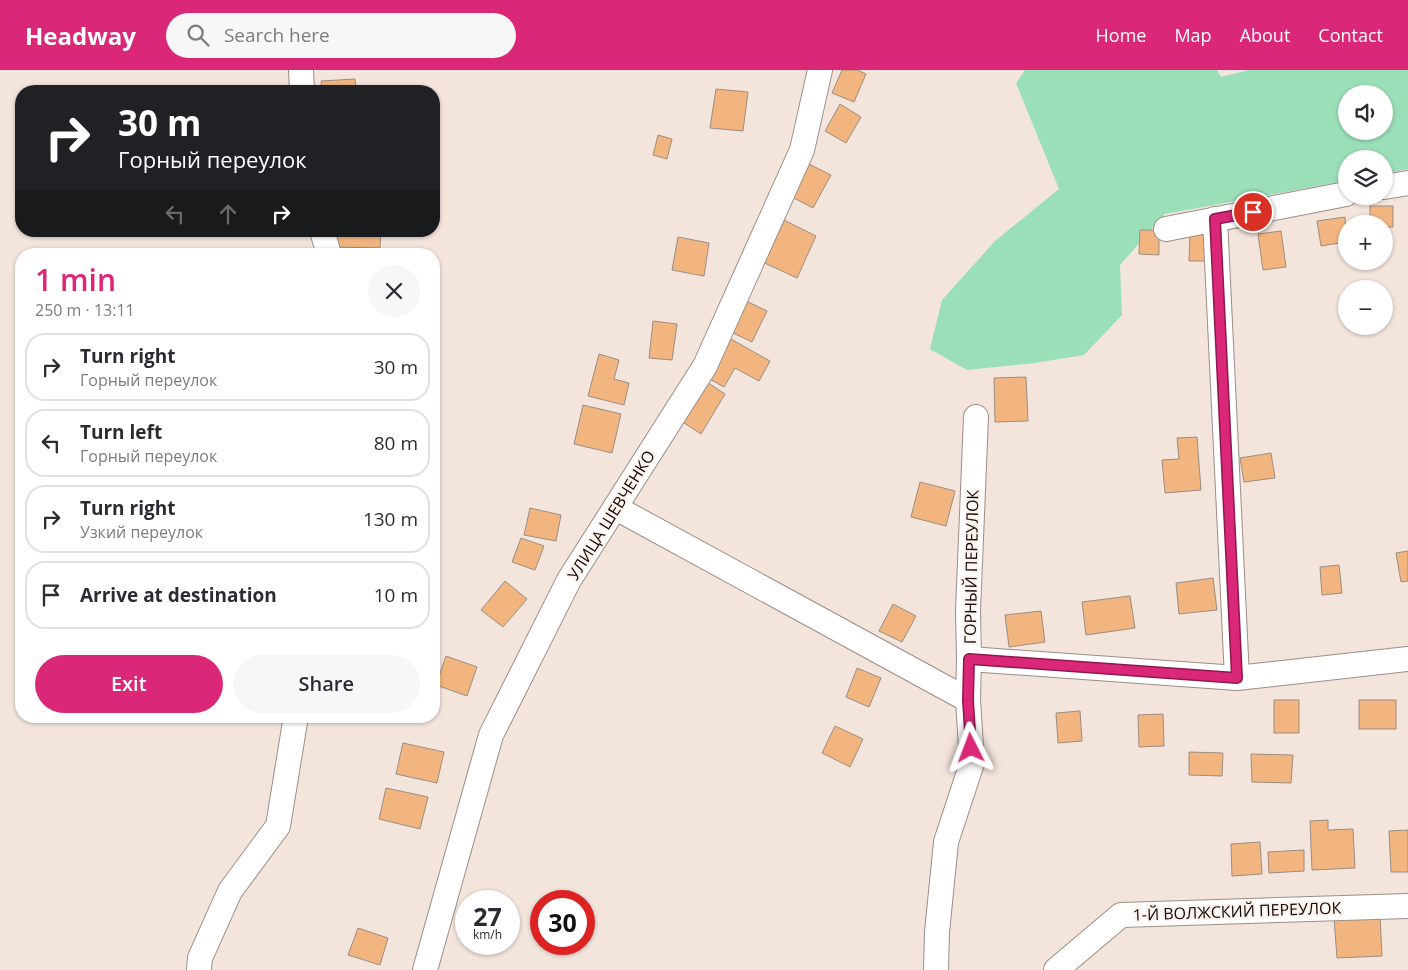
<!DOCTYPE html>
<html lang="en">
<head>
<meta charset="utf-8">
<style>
	:root { --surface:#fff; --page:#f7f7f7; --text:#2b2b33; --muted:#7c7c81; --line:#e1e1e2; --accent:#db2777 }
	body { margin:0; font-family:"Open Sans",sans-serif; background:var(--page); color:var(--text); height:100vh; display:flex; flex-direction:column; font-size:19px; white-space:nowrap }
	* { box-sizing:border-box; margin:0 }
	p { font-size:16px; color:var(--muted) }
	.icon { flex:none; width:28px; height:28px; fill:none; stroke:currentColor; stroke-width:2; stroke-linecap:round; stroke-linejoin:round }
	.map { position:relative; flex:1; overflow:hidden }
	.panel { position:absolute; left:15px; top:178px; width:425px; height:475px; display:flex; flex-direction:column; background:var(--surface); border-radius:20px; box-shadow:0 1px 4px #0004 }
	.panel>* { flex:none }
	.guide { position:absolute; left:15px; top:15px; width:425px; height:152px; border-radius:20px; box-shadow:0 1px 4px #0004; background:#202124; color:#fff; overflow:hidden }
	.buttons { position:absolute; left:1338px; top:15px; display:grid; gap:10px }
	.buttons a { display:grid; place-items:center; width:55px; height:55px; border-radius:50%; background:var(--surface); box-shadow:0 1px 4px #0004; font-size:25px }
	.speed { position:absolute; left:455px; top:820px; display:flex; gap:10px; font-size:25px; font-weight:700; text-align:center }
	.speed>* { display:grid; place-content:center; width:65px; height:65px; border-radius:50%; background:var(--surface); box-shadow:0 1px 4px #0004; line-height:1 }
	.speed small { font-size:12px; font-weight:400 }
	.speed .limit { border:8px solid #d22; background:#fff; color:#111 }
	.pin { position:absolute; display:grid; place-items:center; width:42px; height:42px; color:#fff; margin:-21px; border:2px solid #fff; border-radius:50%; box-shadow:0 1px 5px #0007 }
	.me { position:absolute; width:55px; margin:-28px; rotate:357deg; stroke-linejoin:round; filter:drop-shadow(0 0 4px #0008) }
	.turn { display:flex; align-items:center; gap:18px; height:105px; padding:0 20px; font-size:22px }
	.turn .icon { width:65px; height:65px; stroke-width:2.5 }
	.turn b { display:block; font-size:35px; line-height:42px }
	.lanes { display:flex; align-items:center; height:48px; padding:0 20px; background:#0003; justify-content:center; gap:25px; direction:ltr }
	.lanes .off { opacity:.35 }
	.round { display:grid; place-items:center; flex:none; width:52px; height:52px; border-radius:26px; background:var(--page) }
	.head { display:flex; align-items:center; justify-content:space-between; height:85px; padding:0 20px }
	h1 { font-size:30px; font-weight:600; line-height:38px; color:var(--accent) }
	.action { display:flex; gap:10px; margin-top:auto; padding:10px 20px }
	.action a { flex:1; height:58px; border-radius:30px; background:var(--accent); color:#fff; font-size:20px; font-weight:600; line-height:58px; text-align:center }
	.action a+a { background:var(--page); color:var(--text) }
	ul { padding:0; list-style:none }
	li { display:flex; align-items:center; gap:15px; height:68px; margin:0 10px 8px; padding:0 10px; border:2px solid var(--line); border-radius:20px }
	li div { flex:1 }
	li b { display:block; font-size:19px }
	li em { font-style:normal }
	header { display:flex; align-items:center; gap:30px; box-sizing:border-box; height:70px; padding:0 25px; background:var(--accent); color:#fff }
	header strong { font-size:24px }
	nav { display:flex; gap:28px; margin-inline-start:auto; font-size:18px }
	.search { width:350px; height:45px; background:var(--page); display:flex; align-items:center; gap:12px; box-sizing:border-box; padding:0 18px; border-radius:28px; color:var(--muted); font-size:19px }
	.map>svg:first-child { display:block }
	.green { fill:#9bdfb9; fill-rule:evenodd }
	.building { fill:#f2b57f; stroke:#9a8e84 }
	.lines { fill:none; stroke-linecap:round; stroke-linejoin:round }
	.minor-casing { stroke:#9c8e86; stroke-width:26 }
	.minor { stroke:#fff; stroke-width:24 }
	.route-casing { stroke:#8e194d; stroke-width:12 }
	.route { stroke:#db2777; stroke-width:9 }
	.labels { text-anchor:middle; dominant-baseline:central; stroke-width:4; stroke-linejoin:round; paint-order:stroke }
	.street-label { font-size:16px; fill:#120d0b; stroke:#fef2ec }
</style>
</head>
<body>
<header>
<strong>Headway</strong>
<div class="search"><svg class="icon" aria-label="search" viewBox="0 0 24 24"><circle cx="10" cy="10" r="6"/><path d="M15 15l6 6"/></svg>Search here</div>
<nav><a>Home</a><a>Map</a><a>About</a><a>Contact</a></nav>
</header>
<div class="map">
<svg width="1408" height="900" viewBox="0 0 1408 900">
	<rect width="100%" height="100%" fill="#f3e4dc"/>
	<!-- green -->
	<path class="green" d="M1025,0H1217L1221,7L1249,0H1408V99L1384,104V89H1346V111L1165,144L1120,195L1122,245L1084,285L1035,293L967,300L930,279L942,230L995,171L1059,119L1016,13ZM1346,24H1384V61H1346Z"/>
	<!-- building -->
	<g class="building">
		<polygon points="842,0 857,0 866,4 854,32 832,23"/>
		<polygon points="355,9 356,21 322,21 321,11"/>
		<polygon points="716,19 748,22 743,61 710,58"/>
		<polygon points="840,34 861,47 846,73 825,61"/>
		<polygon points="658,65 672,69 667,89 653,85"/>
		<polygon points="809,94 831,105 813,138 792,127"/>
		<polygon points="1370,136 1393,136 1393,157 1384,157 1384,154 1370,154"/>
		<polygon points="778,147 816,166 797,208 758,190"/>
		<polygon points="1345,147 1346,172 1321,176 1317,151"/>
		<polygon points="1140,160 1159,160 1159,185 1139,184"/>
		<polygon points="334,161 381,161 380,178 333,177"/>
		<polygon points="1190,161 1210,161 1209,191 1189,191"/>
		<polygon points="1281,161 1286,197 1263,200 1258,164"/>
		<polygon points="678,167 709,173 704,206 672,200"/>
		<polygon points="744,230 767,241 752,272 729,261"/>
		<polygon points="653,251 677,254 672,290 649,288"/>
		<polygon points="729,268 770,291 759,311 735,298 724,317 708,308"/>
		<polygon points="599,284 619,290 614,309 629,313 624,335 588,326"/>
		<polygon points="1026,307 1028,351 995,352 994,308"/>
		<polygon points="702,309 725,324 701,364 678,349"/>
		<polygon points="583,335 621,344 612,383 574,374"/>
		<polygon points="1197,367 1201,420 1165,423 1162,390 1179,389 1177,368"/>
		<polygon points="1271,383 1275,408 1244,412 1240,388"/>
		<polygon points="920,412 955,421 946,456 911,447"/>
		<polygon points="530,438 561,445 556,471 524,465"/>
		<polygon points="521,468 544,476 535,500 512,492"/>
		<polygon points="1408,481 1408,511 1401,512 1396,483"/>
		<polygon points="1339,495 1342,523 1322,525 1320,497"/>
		<polygon points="1213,508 1217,540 1179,544 1176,513"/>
		<polygon points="505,511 527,529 503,557 481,540"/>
		<polygon points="1130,526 1135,558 1086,565 1082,532"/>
		<polygon points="893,534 916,546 902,572 879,561"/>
		<polygon points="1041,541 1045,572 1009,577 1005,545"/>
		<polygon points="446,586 477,597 467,626 436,615"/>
		<polygon points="857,598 881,608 869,637 846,627"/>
		<rect x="1274" y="630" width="25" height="33"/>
		<rect x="1359" y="630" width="37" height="29"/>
		<polygon points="1080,641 1082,671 1058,673 1056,643"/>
		<polygon points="1163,644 1164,676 1139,677 1138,645"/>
		<polygon points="239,646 268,646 267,650"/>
		<polygon points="835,656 863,669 850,697 822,683"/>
		<polygon points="403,673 444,682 437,713 396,704"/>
		<polygon points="1189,682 1223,683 1222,706 1189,705"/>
		<polygon points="1251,684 1293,685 1291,713 1252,712"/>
		<polygon points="386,718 428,727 420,759 379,749"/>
		<polygon points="1328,750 1328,760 1353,759 1355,798 1312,800 1310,751"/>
		<polygon points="1408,760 1408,802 1391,802 1389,761"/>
		<polygon points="1260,772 1262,804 1232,806 1231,774"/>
		<polygon points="1304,780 1304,801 1269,803 1268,782"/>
		<polygon points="1380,846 1382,886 1337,888 1334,848"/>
		<polygon points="358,858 388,868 380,895 348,885"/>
	</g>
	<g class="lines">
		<!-- minor casing -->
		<g class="minor-casing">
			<g id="minor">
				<polyline points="301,0 302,21"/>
				<polyline points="1384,117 1408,113"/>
				<polyline points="1215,149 1237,608"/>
				<polyline points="1166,159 1346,124"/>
				<polyline points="322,161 329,184"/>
				<polyline points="616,438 968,630"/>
				<polyline points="969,589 1237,608 1408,589"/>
				<polyline points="199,900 200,888 230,821 278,756 296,646"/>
				<polyline points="425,900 491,665 569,510 705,296 802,80 820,0"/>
				<polyline points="936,900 937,862 946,772 972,693 968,630 969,589 968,541 976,347"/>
				<polyline points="1056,900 1121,845 1408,836"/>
			</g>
		</g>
		<!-- minor -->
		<use href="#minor" class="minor"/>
	</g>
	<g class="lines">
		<!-- route casing -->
		<g class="route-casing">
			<polyline id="route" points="971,678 968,630 969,589 1237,608 1215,149 1253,142"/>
		</g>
		<!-- route -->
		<use href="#route" class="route"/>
	</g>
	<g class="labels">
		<!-- street labels -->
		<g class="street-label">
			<text transform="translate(611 445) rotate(-58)">УЛИЦА ШЕВЧЕНКО</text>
			<text transform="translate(971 497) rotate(-89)">ГОРНЫЙ ПЕРЕУЛОК</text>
			<text transform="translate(1237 841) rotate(-2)">1-Й ВОЛЖСКИЙ ПЕРЕУЛОК</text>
		</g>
	</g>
</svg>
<div class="buttons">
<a><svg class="icon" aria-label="sound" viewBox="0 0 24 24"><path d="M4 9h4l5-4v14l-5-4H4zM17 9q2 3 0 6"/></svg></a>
<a><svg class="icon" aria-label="layers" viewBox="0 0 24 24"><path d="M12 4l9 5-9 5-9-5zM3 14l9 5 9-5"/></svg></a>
<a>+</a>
<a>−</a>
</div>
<div class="speed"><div>27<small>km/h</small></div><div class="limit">30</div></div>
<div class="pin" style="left:1253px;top:142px;background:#d93025"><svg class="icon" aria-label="arrive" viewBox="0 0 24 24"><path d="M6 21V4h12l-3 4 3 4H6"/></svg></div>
<svg class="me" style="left:971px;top:678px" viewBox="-20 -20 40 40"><path d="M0-17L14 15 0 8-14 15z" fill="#db2777" stroke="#fff" stroke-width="4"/></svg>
<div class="guide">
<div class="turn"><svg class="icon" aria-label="right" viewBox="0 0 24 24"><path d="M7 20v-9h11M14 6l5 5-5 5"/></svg><div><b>30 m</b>Горный переулок</div></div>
<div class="lanes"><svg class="icon off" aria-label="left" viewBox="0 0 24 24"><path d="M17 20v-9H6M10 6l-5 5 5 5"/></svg><svg class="icon off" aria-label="ahead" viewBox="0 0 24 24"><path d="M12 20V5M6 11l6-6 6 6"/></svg><svg class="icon" aria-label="right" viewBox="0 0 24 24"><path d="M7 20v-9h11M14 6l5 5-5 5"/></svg></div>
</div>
<section class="panel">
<div class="head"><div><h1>1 min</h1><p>250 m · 13:11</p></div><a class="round"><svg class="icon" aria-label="close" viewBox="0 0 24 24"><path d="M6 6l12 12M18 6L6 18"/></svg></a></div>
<ul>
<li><svg class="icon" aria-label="right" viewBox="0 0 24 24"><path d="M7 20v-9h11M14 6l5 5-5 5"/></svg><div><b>Turn right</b><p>Горный переулок</p></div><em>30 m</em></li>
<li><svg class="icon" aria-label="left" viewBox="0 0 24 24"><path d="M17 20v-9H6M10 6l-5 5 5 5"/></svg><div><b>Turn left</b><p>Горный переулок</p></div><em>80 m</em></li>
<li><svg class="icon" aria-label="right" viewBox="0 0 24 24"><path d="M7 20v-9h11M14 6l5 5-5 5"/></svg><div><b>Turn right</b><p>Узкий переулок</p></div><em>130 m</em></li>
<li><svg class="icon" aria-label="arrive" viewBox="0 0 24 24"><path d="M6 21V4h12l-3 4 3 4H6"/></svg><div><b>Arrive at destination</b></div><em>10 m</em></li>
</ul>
<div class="action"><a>Exit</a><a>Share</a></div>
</section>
</div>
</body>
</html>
